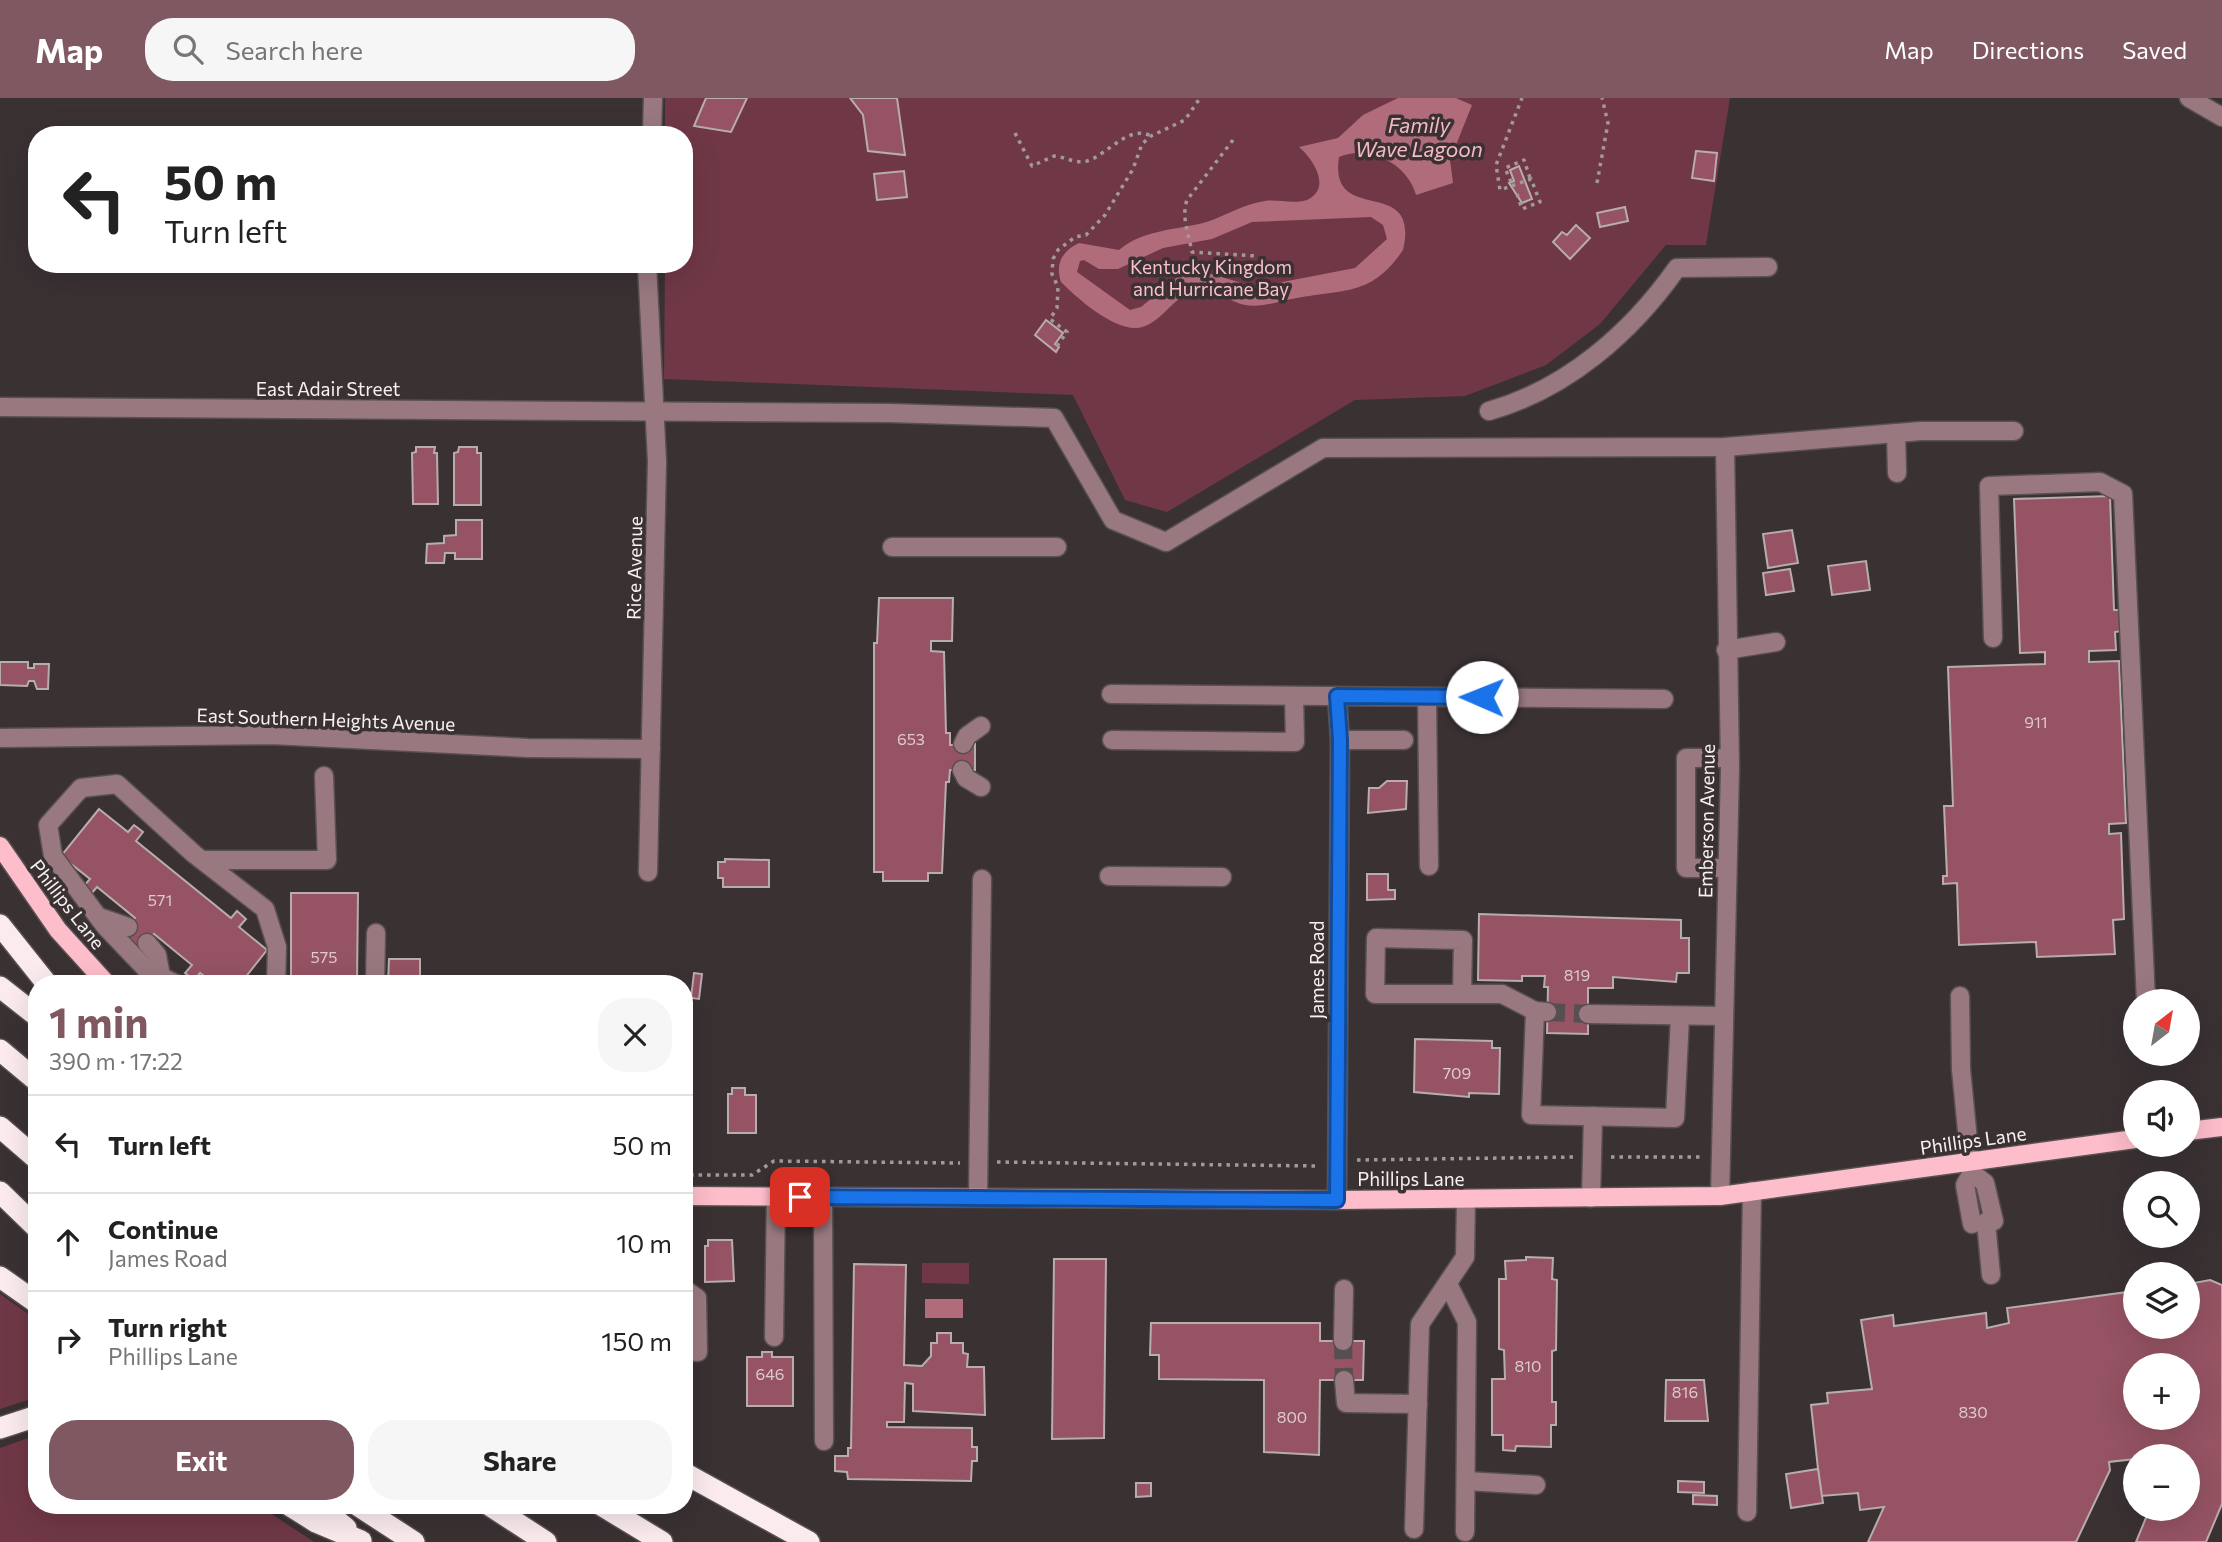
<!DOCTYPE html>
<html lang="en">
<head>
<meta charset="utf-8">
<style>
	:root { --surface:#fff; --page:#f6f6f6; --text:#222; --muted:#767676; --line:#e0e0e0; --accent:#805861 }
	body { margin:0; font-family:Commissioner,sans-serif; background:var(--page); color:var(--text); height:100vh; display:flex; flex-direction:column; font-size:26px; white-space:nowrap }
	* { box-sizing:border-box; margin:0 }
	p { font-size:23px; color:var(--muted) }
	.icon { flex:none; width:38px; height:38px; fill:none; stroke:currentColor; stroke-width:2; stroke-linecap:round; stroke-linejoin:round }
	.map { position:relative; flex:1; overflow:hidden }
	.drawer { position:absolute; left:28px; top:877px; width:665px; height:539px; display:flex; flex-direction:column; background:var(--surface); border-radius:28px; box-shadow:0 7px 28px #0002 }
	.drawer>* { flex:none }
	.guide { position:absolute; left:28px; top:28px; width:665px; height:147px; border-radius:28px; box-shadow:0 7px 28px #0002; background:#fff; color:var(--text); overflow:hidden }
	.needle { width:46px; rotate:31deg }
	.controls { position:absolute; left:2123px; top:891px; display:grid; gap:14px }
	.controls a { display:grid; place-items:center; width:77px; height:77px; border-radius:50%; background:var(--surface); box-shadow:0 7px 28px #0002; font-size:35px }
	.pin { position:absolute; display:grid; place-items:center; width:60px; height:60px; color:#fff; margin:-30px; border-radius:14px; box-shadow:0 4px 10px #0006 }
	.me { position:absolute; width:77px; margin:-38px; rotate:271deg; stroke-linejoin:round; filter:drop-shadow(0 0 5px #0008) }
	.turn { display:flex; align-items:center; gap:24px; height:147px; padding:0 21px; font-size:32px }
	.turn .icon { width:91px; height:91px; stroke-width:2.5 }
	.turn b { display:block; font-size:49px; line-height:60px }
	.round { display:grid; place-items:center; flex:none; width:74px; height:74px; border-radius:28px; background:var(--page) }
	.head { display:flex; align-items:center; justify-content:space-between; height:119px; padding:0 21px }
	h1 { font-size:42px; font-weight:700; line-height:52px; color:var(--accent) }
	.primary-button { display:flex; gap:14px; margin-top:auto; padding:14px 21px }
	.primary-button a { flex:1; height:80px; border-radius:28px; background:var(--accent); color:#fff; font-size:28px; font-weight:700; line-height:80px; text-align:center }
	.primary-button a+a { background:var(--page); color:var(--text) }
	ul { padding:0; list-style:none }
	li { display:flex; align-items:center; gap:21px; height:98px; padding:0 21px; border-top:2px solid var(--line) }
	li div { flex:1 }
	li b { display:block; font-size:26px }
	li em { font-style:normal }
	header { display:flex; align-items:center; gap:42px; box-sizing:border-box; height:98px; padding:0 35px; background:var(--accent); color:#fff }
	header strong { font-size:33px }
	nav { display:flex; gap:38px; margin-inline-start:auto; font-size:24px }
	.search { width:490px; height:63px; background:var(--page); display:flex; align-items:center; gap:18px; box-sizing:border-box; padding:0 24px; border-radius:28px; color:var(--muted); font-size:26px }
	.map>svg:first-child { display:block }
	.green { fill:#703846 }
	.water { fill:#b16c7c; fill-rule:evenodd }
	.building { fill:#955363; stroke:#b7acae; stroke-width:2; fill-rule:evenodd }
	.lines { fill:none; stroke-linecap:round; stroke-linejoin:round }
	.minor-tunnel { stroke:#564e50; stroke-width:18; stroke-dasharray:18 9; stroke-linecap:butt }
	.minor-casing { stroke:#585052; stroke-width:21 }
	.major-casing { stroke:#585052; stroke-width:21 }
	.highway-casing { stroke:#585052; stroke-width:24 }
	.path { stroke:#a19a9b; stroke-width:3.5; stroke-dasharray:3.5 5; stroke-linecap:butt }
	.minor { stroke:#99797f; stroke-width:18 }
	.major { stroke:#fdbdca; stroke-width:18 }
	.highway { stroke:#fbebee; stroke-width:21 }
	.route-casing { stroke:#114b97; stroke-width:18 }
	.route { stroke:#1a73e8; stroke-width:12 }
	.labels { text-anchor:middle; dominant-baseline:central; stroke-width:7; stroke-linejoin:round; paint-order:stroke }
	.number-label { font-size:16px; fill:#decace }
	.park-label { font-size:19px; fill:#fcbfcb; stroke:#3a3133 }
	.street-label { font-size:19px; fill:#f7f1f2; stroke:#3a3133 }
	.water-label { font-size:21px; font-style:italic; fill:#f6b9c5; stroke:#3a3133 }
</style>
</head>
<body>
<header>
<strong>Map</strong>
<div class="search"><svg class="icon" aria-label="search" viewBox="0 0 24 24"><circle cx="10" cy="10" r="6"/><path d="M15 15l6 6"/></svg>Search here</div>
<nav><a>Map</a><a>Directions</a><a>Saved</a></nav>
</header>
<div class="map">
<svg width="2222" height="1444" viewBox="0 0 2222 1444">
	<rect width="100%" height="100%" fill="#3a3133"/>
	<!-- green -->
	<g class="green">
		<polygon points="665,0 1730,0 1706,147 1666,147 1600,226 1546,267 1465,298 1355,302 1167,414 1125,402 1073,297 664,281 665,166 684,166 684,37 665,37"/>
		<polygon points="922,1165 969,1165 969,1186 922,1185"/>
		<polygon points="0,1196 37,1222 37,1299 0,1311"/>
		<polygon points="37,1337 37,1407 258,1407 314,1444 0,1444 0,1350"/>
	</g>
	<!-- water -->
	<g class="water">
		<path d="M1398,0H1456L1472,7L1450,62L1453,85L1416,97C1408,66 1369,46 1339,59C1328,130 1421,75 1403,152C1372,198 1345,191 1297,200C1279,203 1263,210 1245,207C1230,204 1215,191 1200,191C1175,193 1162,228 1137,230C1112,231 1078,201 1061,184C1055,166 1062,153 1079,145L1119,152C1141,133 1172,132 1199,126C1222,121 1241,106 1265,103C1278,101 1302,108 1312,99C1330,85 1311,59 1299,49L1338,40L1363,17ZM1371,119L1383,127L1387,141L1355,170L1272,186L1255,189L1198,172L1188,175L1179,178L1141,209L1130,212L1077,174L1080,163L1084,162L1099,171H1118L1163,150L1212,141L1252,124Z"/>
		<rect x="925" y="1201" width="38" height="19"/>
	</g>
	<!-- building -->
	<g class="building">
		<polygon points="706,0 747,0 731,34 694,28"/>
		<polygon points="850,0 897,0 905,57 868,53 863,17"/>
		<polygon points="1696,53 1717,55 1714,83 1692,80"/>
		<polygon points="1519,68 1532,101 1522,105 1509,85 1514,83 1510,72"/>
		<polygon points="904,73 907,99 877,102 874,76"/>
		<polygon points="1625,109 1628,123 1600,129 1597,115"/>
		<polygon points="1576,127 1590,140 1570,161 1553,144 1562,134 1567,137"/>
		<polygon points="1046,222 1063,235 1055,246 1059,249 1056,254 1035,237"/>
		<polygon points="416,349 435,349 434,355 437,355 438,406 413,406 412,355 416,354"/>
		<polygon points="459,349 477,349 477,355 481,355 481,407 454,407 454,355 458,354"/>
		<polygon points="2110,398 2114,512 2121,512 2122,533 2115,534 2116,552 2089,553 2089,564 2119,563 2126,725 2109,726 2109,736 2121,735 2124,821 2113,822 2115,856 2037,859 2036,844 1959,847 1957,785 1943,786 1943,778 1947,778 1944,708 1953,708 1948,569 2045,566 2045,554 2020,555 2014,401"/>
		<polygon points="456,422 482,422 482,461 455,461 455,455 445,455 444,465 426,465 427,446 444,445 444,438 456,437"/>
		<polygon points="1792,432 1798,465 1768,470 1763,436"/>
		<polygon points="1866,463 1870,492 1832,497 1828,468"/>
		<polygon points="1790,471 1794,493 1766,497 1763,475"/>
		<polygon points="879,500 953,500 952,543 931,543 931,553 944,554 946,635 950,635 950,647 975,646 975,672 950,672 949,684 946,684 942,775 928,775 928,783 883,783 883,774 874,774 874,545 877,545"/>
		<polygon points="0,564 28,564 28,570 34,570 34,566 49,566 48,591 37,591 34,583 29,583 27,588 0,587"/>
		<polygon points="1387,683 1407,683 1406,711 1368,715 1369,690 1379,690"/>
		<polygon points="99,711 128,734 134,727 143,734 136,743 231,820 237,813 246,821 239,829 267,852 240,886 214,886 200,875 194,882 185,875 192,867 154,836 140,854 120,838 135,820 97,789 91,796 83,789 90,781 61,758"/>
		<polygon points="725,761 769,762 769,789 723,789 723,780 718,780 718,764 725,764"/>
		<polygon points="1367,776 1388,776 1388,792 1395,792 1395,801 1367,802"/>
		<polygon points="291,795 358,795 357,886 291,886"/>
		<polygon points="1479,816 1681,822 1681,840 1689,840 1689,875 1677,875 1676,884 1613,879 1613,890 1588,890 1588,936 1547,935 1548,889 1544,889 1545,878 1522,878 1522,883 1478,882"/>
		<polygon points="389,861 420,861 420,886 388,886"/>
		<polygon points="694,875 702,876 699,901 691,900"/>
		<polygon points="1415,941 1492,943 1492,950 1500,950 1499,996 1469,995 1469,999 1414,994"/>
		<polygon points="732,990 745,990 745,997 756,997 756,1035 728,1035 728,996 732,996"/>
		<polygon points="708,1142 732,1142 734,1183 705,1184 705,1148 708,1148"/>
		<polygon points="1526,1159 1553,1160 1552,1181 1557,1182 1556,1252 1552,1253 1552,1304 1556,1304 1556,1327 1551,1327 1551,1349 1516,1348 1515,1353 1503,1352 1503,1337 1492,1337 1492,1281 1505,1281 1504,1252 1499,1251 1499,1181 1506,1181 1505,1163 1526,1162"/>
		<polygon points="1054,1161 1106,1161 1104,1340 1052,1341"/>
		<polygon points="854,1166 906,1167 904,1267 922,1268 931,1258 931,1245 937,1245 937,1235 951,1235 951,1245 963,1245 963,1255 968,1256 967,1269 984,1269 985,1317 913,1313 913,1286 905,1285 904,1324 887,1324 887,1329 972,1330 972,1349 977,1349 977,1363 972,1363 971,1383 848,1381 847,1374 835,1373 835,1358 848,1358 848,1350 851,1350"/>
		<path d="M2210,1182L2222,1187V1406L2206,1444H2136L2150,1410H2188V1358H2135V1361L2109,1364L2110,1372L2076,1444H1868L1884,1409L1860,1412L1858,1395L1821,1398L1811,1307L1828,1305L1827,1295L1872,1291L1861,1222L1893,1217L1894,1228L1986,1215L1987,1230L2009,1225L2007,1210L2135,1193V1228H2188V1186ZM2135,1267H2188V1320H2135Z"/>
		<polygon points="1151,1225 1320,1225 1320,1243 1364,1243 1363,1282 1320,1282 1319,1357 1264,1354 1264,1282 1159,1281 1159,1257 1150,1257"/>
		<polygon points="762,1254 772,1254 772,1259 793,1259 793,1308 747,1308 747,1259 762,1259"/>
		<polygon points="1666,1282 1704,1282 1708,1323 1665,1323"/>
		<polygon points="1818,1371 1823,1405 1791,1410 1786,1376"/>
		<polygon points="1678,1383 1704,1384 1704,1395 1678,1394"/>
		<polygon points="1136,1385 1151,1385 1151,1398 1136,1399"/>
		<polygon points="1693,1397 1717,1398 1717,1407 1693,1406"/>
	</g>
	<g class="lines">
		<!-- minor-tunnel -->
		<g class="minor-tunnel">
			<polyline points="1547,914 1588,916"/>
			<polyline points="1343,1243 1344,1282"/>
		</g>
		<!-- minor casing -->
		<g class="minor-casing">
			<g id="minor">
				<polyline points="2189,0 2222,19"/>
				<polyline points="652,37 653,0"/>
				<polyline points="647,166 657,363 648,774"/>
				<polyline points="0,309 890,315 1054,320 1113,422 1166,444 1323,350 1725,349 1921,333 2014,333"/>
				<path d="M1489,313C1567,291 1631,235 1677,170L1768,169"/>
				<polyline points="1896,335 1897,375"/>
				<polyline points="892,449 1057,449"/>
				<polyline points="1993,540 1989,388 2100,384 2123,396 2146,903"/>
				<polyline points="1726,552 1776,544"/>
				<polyline points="1111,596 1664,601"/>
				<polyline points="1337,598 1340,642 1337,1102"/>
				<polyline points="1427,599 1429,768"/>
				<polyline points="0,640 272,637 528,650 651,651"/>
				<polyline points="1112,642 1295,644 1294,598"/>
				<polyline points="1340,642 1404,642"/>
				<polyline points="963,646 967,638 981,628"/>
				<polyline points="962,672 966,680 981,689"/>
				<polyline points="203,762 327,762 324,678"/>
				<polyline points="1727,770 1686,770 1686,660 1729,660"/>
				<polyline points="1109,778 1222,779"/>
				<polyline points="99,819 128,829"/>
				<polyline points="147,845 157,857 161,878"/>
				<polyline points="176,886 146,871 104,827 53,758 48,727 81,690 117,686 194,756 265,811 277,849 276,886"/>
				<polyline points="375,886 376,835"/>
				<polyline points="1462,896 1463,842 1376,840 1375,896 1502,896 1535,913 1547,914"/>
				<polyline points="1960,898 1961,971 1970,1063 1972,1075 1985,1085 1994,1123"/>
				<polyline points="1535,913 1531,1017 1675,1020 1680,918"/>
				<polyline points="1588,916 1724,918"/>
				<polyline points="1720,1098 1730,670 1725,349"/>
				<polyline points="823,1099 824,1343"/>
				<polyline points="978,1099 982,781"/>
				<polyline points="1591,1100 1593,1018"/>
				<polyline points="1986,1124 1991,1177"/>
				<polyline points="1972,1126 1965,1087 1972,1075"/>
				<polyline points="1448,1186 1467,1224 1465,1434"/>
				<polyline points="684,1191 697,1200 698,1254 684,1253"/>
				<polyline points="774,1239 776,1098"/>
				<polyline points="1343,1243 1344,1191"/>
				<polyline points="1344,1282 1346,1305 1418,1306"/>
				<polyline points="1466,1383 1536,1387"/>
				<polyline points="1747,1414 1752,1093"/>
				<polyline points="1414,1431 1420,1226 1465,1159 1466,1101"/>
			</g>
		</g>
		<!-- major casing -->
		<g class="major-casing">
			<g id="major">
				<polyline points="0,748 58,832 107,886"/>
				<polyline points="2188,1033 2222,1029"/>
				<polyline points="684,1098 1337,1102 1720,1098 2135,1041"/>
			</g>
		</g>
		<!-- highway casing -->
		<g class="highway-casing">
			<g id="highway">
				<polyline points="0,827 47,886"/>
				<polyline points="0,889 37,918"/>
				<polyline points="0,952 37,983"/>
				<polyline points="0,1029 37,1061"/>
				<polyline points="0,1094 37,1130"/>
				<polyline points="0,1179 37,1205"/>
				<polyline points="0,1330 37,1318"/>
				<polyline points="684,1375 809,1444"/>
				<polyline points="289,1407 316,1424 361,1443"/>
				<polyline points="318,1407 346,1430"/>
				<polyline points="357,1407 414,1444"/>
				<polyline points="489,1407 546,1444"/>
				<polyline points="601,1407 662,1444"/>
			</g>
		</g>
		<!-- path -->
		<g class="path">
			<path d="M1015,35L1032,68L1054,58C1066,59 1075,66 1087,63C1107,57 1129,26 1151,38"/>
			<path d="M1233,42L1187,102C1181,119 1189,137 1192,154L1256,158"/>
			<polyline points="1511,84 1505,70 1524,62 1530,80"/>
			<polyline points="1597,85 1608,25 1602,0"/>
			<polyline points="1517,96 1522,111 1540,104 1531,81 1500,92 1496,67 1522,0"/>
			<polyline points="1057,248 1067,234 1050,221 1057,210 1058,189 1052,176 1053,161 1058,152 1075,139 1086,137 1105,117 1133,71 1142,46 1151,38 1185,22 1200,0"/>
			<polyline points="1611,1059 1702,1059"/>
			<polyline points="1357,1062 1576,1059"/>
			<polyline points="997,1064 1318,1068"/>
			<polyline points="684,1072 688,1077 752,1077 774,1063 960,1065"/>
		</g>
		<!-- minor -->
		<use href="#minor" class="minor"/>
		<!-- major -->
		<use href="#major" class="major"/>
		<!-- highway -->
		<use href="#highway" class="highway"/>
	</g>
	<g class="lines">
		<!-- route casing -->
		<g class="route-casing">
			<polyline id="route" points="800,1099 1337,1102 1340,642 1337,598 1482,599"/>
		</g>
		<!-- route -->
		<use href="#route" class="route"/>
	</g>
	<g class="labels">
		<!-- number labels -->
		<g class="number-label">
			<text x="2036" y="623">911</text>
			<text x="911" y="640">653</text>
			<text x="160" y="801">571</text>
			<text x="324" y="858">575</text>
			<text x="1577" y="876">819</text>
			<text x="1457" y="974">709</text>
			<text x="1528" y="1267">810</text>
			<text x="770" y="1275">646</text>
			<text x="1685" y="1293">816</text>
			<text x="1973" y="1313">830</text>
			<text x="1292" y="1318">800</text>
		</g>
		<!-- park labels -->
		<g class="park-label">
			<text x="1211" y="168">Kentucky Kingdom<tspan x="1211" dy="22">and Hurricane Bay</tspan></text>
		</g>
		<!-- street labels -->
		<g class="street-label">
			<text x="328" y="290">East Adair Street</text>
			<text transform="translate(634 470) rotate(-89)">Rice Avenue</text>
			<text transform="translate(326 621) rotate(2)">East Southern Heights Avenue</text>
			<text transform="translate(1706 723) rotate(-89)">Emberson Avenue</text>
			<text transform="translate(68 806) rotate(52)">Phillips Lane</text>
			<text transform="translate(1316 872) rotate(-90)">James Road</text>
			<text transform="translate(1973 1042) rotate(-8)">Phillips Lane</text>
			<text x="1411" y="1080">Phillips Lane</text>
		</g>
		<!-- water labels -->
		<g class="water-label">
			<text x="1419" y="26">Family<tspan x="1419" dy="24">Wave Lagoon</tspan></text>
		</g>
	</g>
</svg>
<div class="controls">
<a><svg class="needle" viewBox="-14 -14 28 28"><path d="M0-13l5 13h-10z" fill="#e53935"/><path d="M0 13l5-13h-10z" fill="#767676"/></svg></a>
<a><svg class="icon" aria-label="sound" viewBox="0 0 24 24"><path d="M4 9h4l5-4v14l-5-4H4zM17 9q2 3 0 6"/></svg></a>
<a><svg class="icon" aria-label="search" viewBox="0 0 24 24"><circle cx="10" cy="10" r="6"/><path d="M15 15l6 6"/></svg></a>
<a><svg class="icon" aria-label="layers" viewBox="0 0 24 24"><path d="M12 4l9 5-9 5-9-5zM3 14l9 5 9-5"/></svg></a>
<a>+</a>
<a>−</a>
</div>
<div class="pin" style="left:800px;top:1099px;background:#d93025"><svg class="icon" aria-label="arrive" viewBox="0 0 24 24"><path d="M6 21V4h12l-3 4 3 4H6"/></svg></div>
<svg class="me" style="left:1482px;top:599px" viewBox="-20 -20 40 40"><circle r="19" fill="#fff"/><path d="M0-13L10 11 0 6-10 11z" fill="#1a73e8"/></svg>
<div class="guide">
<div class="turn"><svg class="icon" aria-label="left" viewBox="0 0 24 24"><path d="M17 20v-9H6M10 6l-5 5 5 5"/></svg><div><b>50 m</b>Turn left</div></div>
</div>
<section class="drawer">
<div class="head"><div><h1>1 min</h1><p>390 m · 17:22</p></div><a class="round"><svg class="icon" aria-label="close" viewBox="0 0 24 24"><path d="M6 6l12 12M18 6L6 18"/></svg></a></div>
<ul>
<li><svg class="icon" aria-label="left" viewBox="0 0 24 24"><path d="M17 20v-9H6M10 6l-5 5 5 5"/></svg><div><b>Turn left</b></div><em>50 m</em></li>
<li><svg class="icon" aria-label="ahead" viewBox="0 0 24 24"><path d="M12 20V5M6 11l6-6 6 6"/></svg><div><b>Continue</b><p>James Road</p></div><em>10 m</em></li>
<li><svg class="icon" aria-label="right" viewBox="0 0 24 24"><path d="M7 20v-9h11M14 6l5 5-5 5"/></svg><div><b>Turn right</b><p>Phillips Lane</p></div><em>150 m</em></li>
</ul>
<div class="primary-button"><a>Exit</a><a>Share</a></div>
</section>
</div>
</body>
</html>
